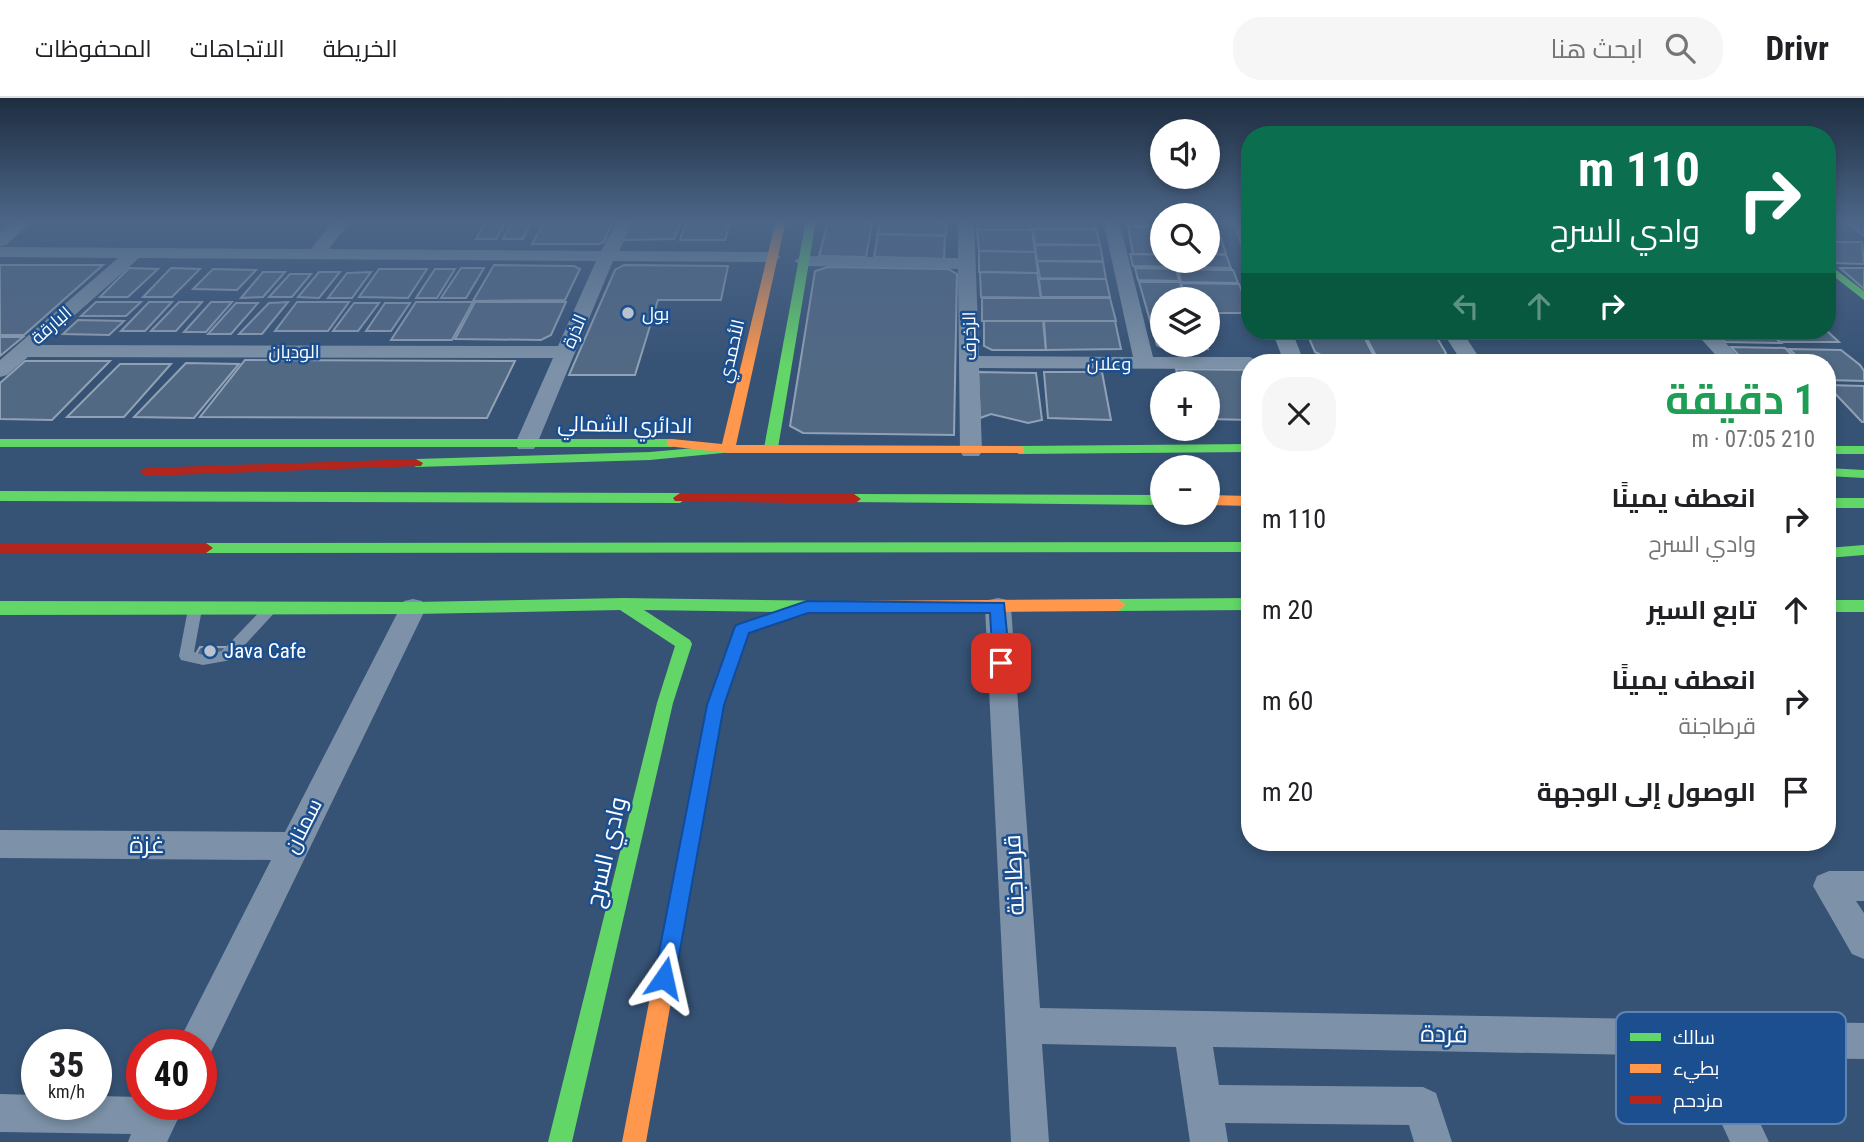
<!DOCTYPE html>
<html lang="ar">
<head>
<meta charset="utf-8">
<style>
	:root { --surface:#fff; --page:#f6f6f6; --text:#202124; --muted:#757577; --line:#e0e0e0 }
	body { margin:0; font-family:"Roboto Condensed",Cairo,sans-serif; background:var(--page); color:var(--text); direction:rtl; height:100vh; display:flex; flex-direction:column; font-size:26px; white-space:nowrap }
	* { box-sizing:border-box; margin:0 }
	p { font-size:23px; color:var(--muted) }
	.icon { flex:none; width:38px; height:38px; fill:none; stroke:currentColor; stroke-width:2; stroke-linecap:round; stroke-linejoin:round }
	.map { position:relative; flex:1; overflow:hidden; direction:ltr }
	.details { position:absolute; left:1241px; top:256px; width:595px; height:497px; display:flex; flex-direction:column; background:var(--surface); border-radius:28px; box-shadow:0 4px 10px #0003; direction:rtl }
	.details>* { flex:none }
	.top-card { position:absolute; left:1241px; top:28px; width:595px; height:214px; border-radius:28px; box-shadow:0 4px 10px #0003; direction:rtl; background:#0b6e4f; color:#fff; overflow:hidden }
	.buttons { position:absolute; left:1150px; top:21px; display:grid; gap:14px }
	.buttons a { display:grid; place-items:center; width:70px; height:70px; border-radius:50%; background:var(--surface); box-shadow:0 4px 10px #0003; font-size:35px }
	.speed { position:absolute; left:21px; top:931px; display:flex; gap:14px; font-size:35px; font-weight:700; text-align:center }
	.speed>* { display:grid; place-content:center; width:91px; height:91px; border-radius:50%; background:var(--surface); box-shadow:0 4px 10px #0003; line-height:1 }
	.speed small { font-size:18px; font-weight:400 }
	.speed .limit { border:10px solid #d22; background:#fff; color:#111 }
	.pin { position:absolute; display:grid; place-items:center; width:60px; height:60px; color:#fff; margin:-30px; border-radius:14px; box-shadow:0 4px 10px #0006 }
	.me { position:absolute; width:77px; margin:-38px; rotate:11deg; stroke-linejoin:round; filter:drop-shadow(0 0 5px #0008) }
	.turn { display:flex; align-items:center; gap:24px; height:147px; padding:0 21px; font-size:32px }
	.turn .icon { width:91px; height:91px; stroke-width:2.5 }
	.turn b { display:block; font-size:49px; line-height:60px }
	.lanes { display:flex; align-items:center; height:66px; padding:0 21px; background:#0003; justify-content:center; gap:35px; direction:ltr }
	.lanes .off { opacity:.35 }
	.round { display:grid; place-items:center; flex:none; width:74px; height:74px; border-radius:28px; background:var(--page) }
	.overview { display:flex; align-items:center; justify-content:space-between; height:119px; padding:0 21px }
	h1 { font-size:42px; font-weight:700; line-height:52px; color:#1e9e55 }
	ul { padding:0; list-style:none }
	li { display:flex; align-items:center; gap:21px; height:91px; padding:0 21px }
	li div { flex:1 }
	li b { display:block; font-size:26px }
	li em { font-style:normal }
	header { display:flex; align-items:center; gap:42px; box-sizing:border-box; height:98px; padding:0 35px; background:var(--surface); border-bottom:2px solid var(--line) }
	header strong { font-size:33px }
	nav { display:flex; gap:38px; margin-inline-start:auto; font-size:24px }
	.search { width:490px; height:63px; background:var(--page); display:flex; align-items:center; gap:18px; box-sizing:border-box; padding:0 24px; border-radius:28px; color:var(--muted); font-size:26px }
	.map>svg:first-child { display:block }
	.building { fill:#526984; stroke:#92a2b6; stroke-width:2 }
	.lines { fill:none; stroke-linecap:round; stroke-linejoin:round }
	.lane { fill:#7d92a8; fill-rule:evenodd }
	.street { fill:#7d92a8; fill-rule:evenodd }
	.fast { fill:#63d668; fill-rule:evenodd }
	.slow { fill:#ff974d; fill-rule:evenodd }
	.jam { fill:#b3261e; fill-rule:evenodd }
	.route { fill:#1a73e8; stroke:#114b97; stroke-width:2 }
	.poi-dot { fill:#b9c2ce; stroke:#1b4f8f; stroke-width:2.5 }
	.labels { text-anchor:middle; dominant-baseline:central; stroke-width:5; stroke-linejoin:round; paint-order:stroke }
	.far-poi-label { font-size:18px; fill:#fff; stroke:#1b4f8f; text-anchor:start }
	.far-street-label { font-size:18px; fill:#fff; stroke:#1b4f8f }
	.street-label { font-size:21px; fill:#fff; stroke:#1b4f8f }
	.poi-label { font-size:21px; fill:#fff; stroke:#1b4f8f; text-anchor:start }
	.near-street-label { font-size:24px; fill:#fff; stroke:#1b4f8f }
	.key { fill:#1b4f8f; stroke:#5f84b1; stroke-width:2 }
	.key-label { font-size:19px; fill:#fff }
</style>
</head>
<body>
<header>
<strong>Drivr</strong>
<div class="search"><svg class="icon" aria-label="search" viewBox="0 0 24 24"><circle cx="10" cy="10" r="6"/><path d="M15 15l6 6"/></svg>ابحث هنا</div>
<nav><a>الخريطة</a><a>الاتجاهات</a><a>المحفوظات</a></nav>
</header>
<div class="map">
<svg width="1864" height="1044" viewBox="0 0 1864 1044">
	<rect width="100%" height="100%" fill="#365274"/>
	<!-- building -->
	<g class="building">
		<polygon points="487,122 507,122 496,141 476,141"/>
		<polygon points="513,122 533,122 523,141 503,141"/>
		<polygon points="545,122 613,122 604,144 599,146 532,146"/>
		<polygon points="631,122 681,122 674,141 623,142"/>
		<polygon points="687,122 731,122 725,142 680,142"/>
		<polygon points="977,122 1028,122 1029,132 978,131"/>
		<polygon points="1029,122 1095,122 1096,131 1030,131"/>
		<polygon points="1127,122 1162,122 1162,129 1128,128"/>
		<polygon points="1845,122 1864,122 1864,138"/>
		<polygon points="880,123 947,125 946,137 877,136"/>
		<polygon points="828,124 872,125 866,159 819,158"/>
		<polygon points="1128,129 1162,129 1162,156 1133,156"/>
		<polygon points="1208,130 1218,130 1226,156 1208,156"/>
		<polygon points="1033,131 1096,131 1100,147 1035,146"/>
		<polygon points="977,132 1032,132 1035,154 979,153"/>
		<polygon points="878,136 945,138 944,161 874,159"/>
		<polygon points="1827,144 1862,144 1864,166 1832,165 1827,161"/>
		<polygon points="1035,147 1100,147 1103,163 1037,163"/>
		<polygon points="979,153 1035,154 1038,175 979,174"/>
		<polygon points="1130,156 1162,157 1162,163 1172,163 1174,169 1133,168"/>
		<polygon points="1208,156 1226,157 1231,170 1175,169 1173,163 1208,163"/>
		<polygon points="1037,163 1103,164 1106,181 1040,180"/>
		<polygon points="0,167 103,167 24,237 0,237"/>
		<polygon points="494,167 574,168 580,171 565,202 473,203"/>
		<polygon points="624,167 728,168 721,202 658,202 635,277 569,277 615,172"/>
		<polygon points="828,169 948,171 957,176 954,337 803,335 790,328 815,173"/>
		<polygon points="129,170 158,171 128,199 100,199"/>
		<polygon points="171,170 200,171 172,199 143,199"/>
		<polygon points="461,170 484,170 466,200 441,200"/>
		<polygon points="1135,170 1176,171 1179,183 1138,182"/>
		<polygon points="1840,170 1864,170 1864,191"/>
		<polygon points="213,171 256,172 237,192 193,191"/>
		<polygon points="379,171 427,171 408,200 359,199"/>
		<polygon points="435,171 455,171 437,200 416,200"/>
		<polygon points="1178,171 1233,172 1238,185 1181,184"/>
		<polygon points="263,174 285,174 263,199 241,200"/>
		<polygon points="319,174 340,174 319,200 298,199"/>
		<polygon points="371,174 352,200 328,200 347,175"/>
		<polygon points="980,174 1037,175 1041,200 981,199"/>
		<polygon points="290,176 311,176 292,199 269,199"/>
		<polygon points="1039,181 1106,181 1110,199 1041,199"/>
		<polygon points="1139,184 1180,184 1185,201 1162,201 1162,247 1207,247 1208,251 1167,252 1157,247"/>
		<polygon points="1181,185 1239,186 1250,215 1208,215 1208,201 1186,201"/>
		<polygon points="982,200 1110,200 1116,223 982,223"/>
		<polygon points="96,204 141,204 126,218 81,218"/>
		<polygon points="149,204 172,204 145,233 121,233"/>
		<polygon points="179,204 202,204 176,233 151,233"/>
		<polygon points="211,204 232,204 206,234 184,234"/>
		<polygon points="288,204 262,236 239,236 269,205"/>
		<polygon points="297,204 349,204 328,233 275,233"/>
		<polygon points="416,204 473,204 452,242 391,242"/>
		<polygon points="475,204 566,204 551,237 541,242 455,241"/>
		<polygon points="236,205 258,205 231,236 208,236"/>
		<polygon points="354,205 379,205 358,233 333,233"/>
		<polygon points="385,205 410,205 391,233 366,233"/>
		<polygon points="78,222 124,223 109,237 63,236"/>
		<polygon points="984,223 1043,223 1046,252 992,252 984,248"/>
		<polygon points="1044,223 1115,223 1121,251 1046,252"/>
		<polygon points="1306,233 1361,233 1375,260 1325,259 1315,254"/>
		<polygon points="1363,233 1433,233 1446,255 1442,259 1376,258"/>
		<polygon points="1715,233 1768,233 1781,245 1725,244"/>
		<polygon points="1769,233 1827,233 1839,244 1780,244"/>
		<polygon points="0,239 23,239 0,258"/>
		<polygon points="1731,249 1785,250 1799,264 1745,264"/>
		<polygon points="1789,251 1841,252 1860,267 1864,273 1864,283 1827,282 1827,264 1803,264"/>
		<polygon points="245,262 515,263 487,320 200,319"/>
		<polygon points="25,263 110,263 52,322 0,321 0,285"/>
		<polygon points="186,265 239,266 194,320 134,319"/>
		<polygon points="120,266 171,266 124,319 67,319"/>
		<polygon points="1176,271 1250,272 1250,322 1208,321 1208,285 1179,285"/>
		<polygon points="978,274 1036,275 1042,322 1028,325 991,316 980,320"/>
		<polygon points="1044,274 1102,274 1111,322 1048,320"/>
		<polygon points="1827,287 1864,288 1864,324 1862,324"/>
		<polygon points="200,549 226,549 221,557 195,558"/>
	</g>
	<g class="lines">
		<!-- lane -->
		<polygon class="lane" points="195,506 202,511 194,554 203,557 222,553 265,508 275,508 277,512 231,562 203,567 181,562 179,558 188,511"/>
		<!-- street -->
		<g class="street">
			<polygon points="15,122 34,122 6,147 0,148 0,134"/>
			<path d="M334,122H351L329,151L601,153L618,122H634L619,153L772,154L781,159L772,164L613,163L537,346L534,351H518L515,346L553,260L28,259L7,277L0,279V262L118,160L0,159V149L311,151ZM139,160L596,163L558,248L41,247Z"/>
			<polygon points="958,122 974,122 979,258 1133,259 1103,122 1119,122 1153,259 1250,259 1260,264 1250,264 1250,271 979,270 982,353 979,358 963,358 960,353 958,171 803,168 794,163 803,158 958,160"/>
			<polygon points="1231,122 1247,122 1250,154 1241,149"/>
			<polygon points="1272,233 1292,233 1304,264 1284,264"/>
			<polygon points="1442,233 1462,233 1482,264 1462,264"/>
			<polygon points="1694,233 1715,233 1743,264 1722,264"/>
			<polygon points="998,500 1007,502 1011,509 1040,910 1864,925 1864,961 1729,959 1769,1044 1730,1044 1691,958 1213,949 1219,987 1423,989 1436,995 1452,1044 1414,1044 1409,1027 1225,1025 1228,1044 1190,1044 1176,949 1042,946 1049,1044 1011,1044 985,509 989,502"/>
			<polygon points="413,501 422,503 426,510 208,960 201,963 201,947 177,947 271,762 0,760 0,732 285,734 400,510 404,503"/>
			<polygon points="1829,773 1864,773 1864,803 1856,803 1864,815 1864,861 1852,856 1813,788 1817,778"/>
			<polygon points="0,996 37,997 37,1006 96,1006 96,998 142,999 142,1006 185,1006 167,1044 128,1044 131,1036 0,1034"/>
		</g>
		<!-- fast -->
		<g class="fast">
			<polygon points="806,122 816,122 778,350 771,354 764,350"/>
			<polygon points="1827,165 1864,193 1864,202 1827,173"/>
			<polygon points="0,341 672,341 679,345 672,349 0,349"/>
			<polygon points="1250,346 1250,354 1019,356 1012,352 1019,348"/>
			<polygon points="728,347 733,348 733,354 650,362 416,369 409,365 416,361 650,354"/>
			<rect x="1827" y="348" width="37" height="8"/>
			<polygon points="1827,370 1864,372 1864,380 1827,378"/>
			<polygon points="0,393 680,395 687,400 680,405 0,403"/>
			<polygon points="854,396 1162,397 1162,407 849,404 847,401"/>
			<rect x="1827" y="400" width="37" height="10"/>
			<polygon points="1250,444 1250,454 206,455 199,450 206,445"/>
			<polygon points="1864,447 1864,457 1827,460 1827,450"/>
			<polygon points="623,500 843,503 851,509 843,515 793,514 792,520 749,535 724,607 694,775 691,781 684,784 677,781 674,775 708,607 736,527 775,514 644,512 690,542 692,546 673,605 572,1044 548,1044 657,605 675,548 620,512 413,516 0,517 0,503 413,504"/>
			<polygon points="1250,500 1250,512 1118,513 1110,507 1118,501"/>
			<rect x="1827" y="502" width="37" height="12"/>
		</g>
		<!-- slow -->
		<g class="slow">
			<polygon points="776,122 786,122 736,347 1019,348 1024,349 1024,355 728,355 667,348 667,342 672,341 722,346"/>
			<polygon points="1208,397 1250,398 1250,408 1208,407"/>
			<polygon points="1118,501 1126,507 1118,513 843,515 835,509 843,503"/>
			<polygon points="684,766 691,769 694,775 646,1044 622,1044 674,775 677,769"/>
		</g>
		<!-- jam -->
		<g class="jam">
			<polygon points="416,361 423,365 421,368 146,378 139,374 146,370"/>
			<polygon points="680,395 854,396 861,401 854,406 675,403 673,400"/>
			<polygon points="0,445 206,445 213,450 206,455 0,455"/>
		</g>
	</g>
	<!-- sky -->
	<linearGradient id="sky" x2="0" y2="1"><stop stop-color="#1e2d40"/><stop offset="0.46" stop-color="#4c6688"/><stop offset="1" stop-color="#4c6688" stop-opacity="0"/></linearGradient>
	<rect width="1864" height="268" fill="url(#sky)"/>
	<!-- route -->
	<polygon class="route" points="807,503 1004,505 1010,565 1001,571 993,565 990,515 808,515 749,535 724,607 675,880 672,887 664,890 657,887 654,880 707,607 734,531 736,527"/>
	<!-- markers -->
	<g class="poi-dot">
		<circle cx="628" cy="215" r="7"/>
		<circle cx="210" cy="553" r="7"/>
	</g>
	<g class="labels">
		<!-- far-poi labels -->
		<g class="far-poi-label">
			<text x="642" y="215">بول</text>
		</g>
		<!-- far-street labels -->
		<g class="far-street-label">
			<text transform="translate(51 227) rotate(-41)">البارقة</text>
			<text transform="translate(574 233) rotate(-67)">الذرة</text>
			<text transform="translate(969 238) rotate(-91)">الزخرف</text>
			<text x="294" y="253">الوديان</text>
			<text transform="translate(731 253) rotate(-77)">الأحمدي</text>
			<text x="1109" y="265">وعلان</text>
		</g>
		<!-- street labels -->
		<g class="street-label">
			<text transform="translate(625 327) rotate(1)">الدائري الشمالي</text>
			<text transform="translate(303 728) rotate(-63)">سمنان</text>
		</g>
		<!-- poi labels -->
		<g class="poi-label">
			<text x="224" y="553">Java Cafe</text>
		</g>
		<!-- near-street labels -->
		<g class="near-street-label">
			<text x="147" y="747">غزة</text>
			<text transform="translate(606 754) rotate(-77)">وادي السرح</text>
			<text transform="translate(1014 777) rotate(-93)">قرطاجنة</text>
			<text transform="translate(1444 936) rotate(1)">فردة</text>
		</g>
	</g>
	<!-- legend -->
	<rect x="1616" y="914" width="230" height="112" rx="10" class="key"/>
	<rect x="1630" y="935" width="31" height="8" fill="#63d668"/>
	<rect x="1630" y="966" width="31" height="9" fill="#ff974d"/>
	<rect x="1630" y="998" width="31" height="8" fill="#b3261e"/>
	<g class="key-label">
		<text x="1673" y="946">سالك</text>
		<text x="1673" y="977">بطيء</text>
		<text x="1673" y="1009">مزدحم</text>
	</g>
</svg>
<div class="buttons">
<a><svg class="icon" aria-label="sound" viewBox="0 0 24 24"><path d="M4 9h4l5-4v14l-5-4H4zM17 9q2 3 0 6"/></svg></a>
<a><svg class="icon" aria-label="search" viewBox="0 0 24 24"><circle cx="10" cy="10" r="6"/><path d="M15 15l6 6"/></svg></a>
<a><svg class="icon" aria-label="layers" viewBox="0 0 24 24"><path d="M12 4l9 5-9 5-9-5zM3 14l9 5 9-5"/></svg></a>
<a>+</a>
<a>−</a>
</div>
<div class="speed"><div>35<small>km/h</small></div><div class="limit">40</div></div>
<div class="pin" style="left:1001px;top:565px;background:#d93025"><svg class="icon" aria-label="arrive" viewBox="0 0 24 24"><path d="M6 21V4h12l-3 4 3 4H6"/></svg></div>
<svg class="me" style="left:664px;top:880px" viewBox="-20 -20 40 40"><path d="M0-17L14 15 0 8-14 15z" fill="#1a73e8" stroke="#fff" stroke-width="4"/></svg>
<div class="top-card">
<div class="turn"><svg class="icon" aria-label="right" viewBox="0 0 24 24"><path d="M7 20v-9h11M14 6l5 5-5 5"/></svg><div><b>110 m</b>وادي السرح</div></div>
<div class="lanes"><svg class="icon off" aria-label="left" viewBox="0 0 24 24"><path d="M17 20v-9H6M10 6l-5 5 5 5"/></svg><svg class="icon off" aria-label="ahead" viewBox="0 0 24 24"><path d="M12 20V5M6 11l6-6 6 6"/></svg><svg class="icon" aria-label="right" viewBox="0 0 24 24"><path d="M7 20v-9h11M14 6l5 5-5 5"/></svg></div>
</div>
<section class="details">
<div class="overview"><div><h1>1 دقيقة</h1><p>210 m · 07:05</p></div><a class="round"><svg class="icon" aria-label="close" viewBox="0 0 24 24"><path d="M6 6l12 12M18 6L6 18"/></svg></a></div>
<ul>
<li><svg class="icon" aria-label="right" viewBox="0 0 24 24"><path d="M7 20v-9h11M14 6l5 5-5 5"/></svg><div><b>انعطف يمينًا</b><p>وادي السرح</p></div><em>110 m</em></li>
<li><svg class="icon" aria-label="ahead" viewBox="0 0 24 24"><path d="M12 20V5M6 11l6-6 6 6"/></svg><div><b>تابع السير</b></div><em>20 m</em></li>
<li><svg class="icon" aria-label="right" viewBox="0 0 24 24"><path d="M7 20v-9h11M14 6l5 5-5 5"/></svg><div><b>انعطف يمينًا</b><p>قرطاجنة</p></div><em>60 m</em></li>
<li><svg class="icon" aria-label="arrive" viewBox="0 0 24 24"><path d="M6 21V4h12l-3 4 3 4H6"/></svg><div><b>الوصول إلى الوجهة</b></div><em>20 m</em></li>
</ul>
</section>
</div>
</body>
</html>
